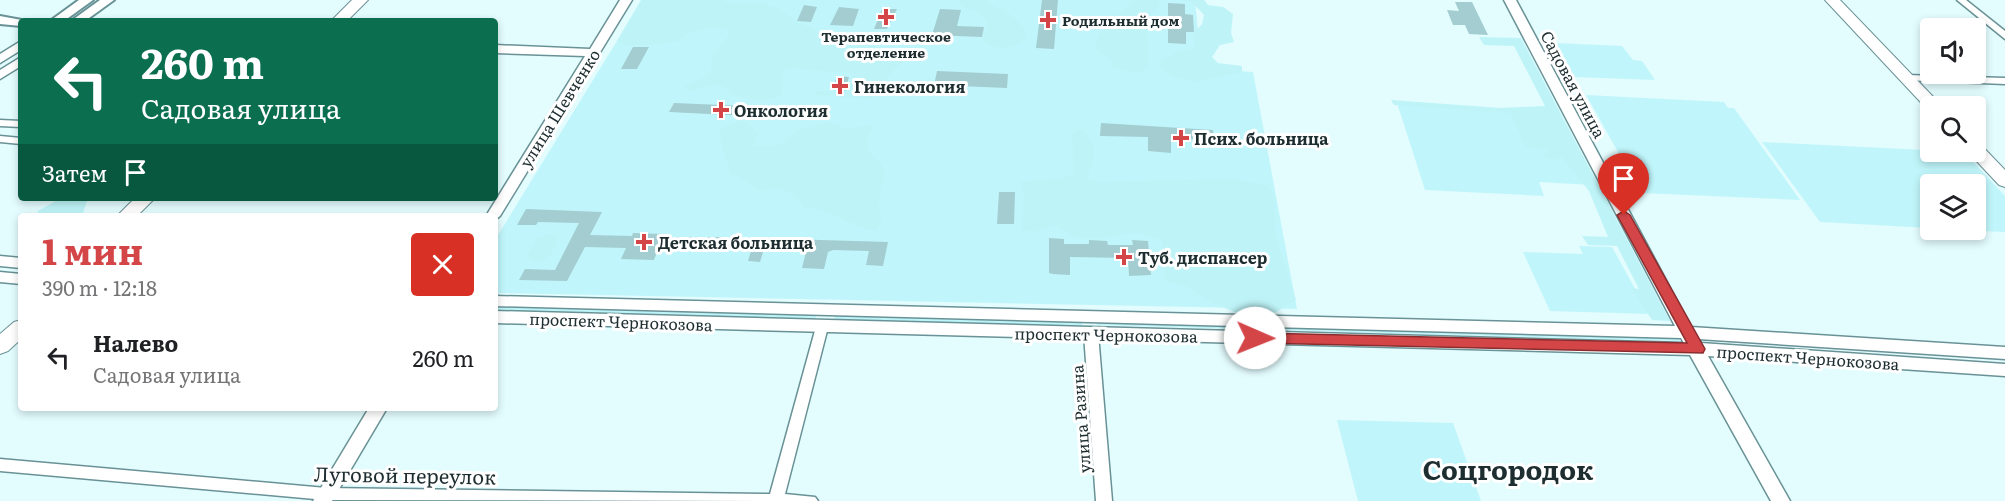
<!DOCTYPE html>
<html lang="ru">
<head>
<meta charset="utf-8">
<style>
	:root { --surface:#fff; --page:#f6f6f6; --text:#202124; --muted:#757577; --accent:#d44548 }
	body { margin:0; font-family:Literata,serif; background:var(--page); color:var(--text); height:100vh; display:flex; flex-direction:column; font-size:22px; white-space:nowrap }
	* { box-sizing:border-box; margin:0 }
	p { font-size:20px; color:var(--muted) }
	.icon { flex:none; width:33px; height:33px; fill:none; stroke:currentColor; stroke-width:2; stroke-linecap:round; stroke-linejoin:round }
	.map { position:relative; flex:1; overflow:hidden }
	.details { position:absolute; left:18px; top:213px; width:480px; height:198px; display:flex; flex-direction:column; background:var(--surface); border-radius:6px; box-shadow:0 3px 9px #0003 }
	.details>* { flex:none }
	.guide { position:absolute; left:18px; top:18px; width:480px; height:183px; border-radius:6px; box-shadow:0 3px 9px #0003; background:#0b6e4f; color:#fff; overflow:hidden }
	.buttons { position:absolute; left:1920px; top:18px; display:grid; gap:12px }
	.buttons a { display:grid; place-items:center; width:66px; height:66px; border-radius:6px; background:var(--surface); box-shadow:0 3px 9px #0003; font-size:30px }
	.pin { position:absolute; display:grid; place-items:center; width:51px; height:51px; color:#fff; margin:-62px -26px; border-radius:50% 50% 50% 0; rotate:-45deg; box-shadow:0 0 6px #0007 }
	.pin .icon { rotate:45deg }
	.me { position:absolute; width:66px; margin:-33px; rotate:91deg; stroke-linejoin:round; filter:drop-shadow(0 0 4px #0008) }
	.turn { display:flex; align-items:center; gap:21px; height:126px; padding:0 24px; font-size:27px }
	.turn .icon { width:78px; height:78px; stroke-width:2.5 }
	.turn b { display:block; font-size:42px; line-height:51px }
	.then { display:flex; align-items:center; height:57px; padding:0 24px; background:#0003; gap:12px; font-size:22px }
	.round { display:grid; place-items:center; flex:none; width:63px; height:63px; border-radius:6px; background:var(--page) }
	.summary { display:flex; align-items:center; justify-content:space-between; height:102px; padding:0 24px }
	h1 { font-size:36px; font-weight:700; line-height:45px; color:var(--accent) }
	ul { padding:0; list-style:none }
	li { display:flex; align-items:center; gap:18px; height:84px; padding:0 24px }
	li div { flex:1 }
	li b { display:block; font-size:22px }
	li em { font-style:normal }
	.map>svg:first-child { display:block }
	.built { fill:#c0f6fb }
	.green { fill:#bef4f8 }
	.building { fill:#a3cdd1 }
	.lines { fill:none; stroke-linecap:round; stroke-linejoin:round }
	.minor-casing { stroke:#699296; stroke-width:3 }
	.tertiary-casing { stroke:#699296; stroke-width:3 }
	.secondary-casing { stroke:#699296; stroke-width:4 }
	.primary-casing { stroke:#699296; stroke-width:2 }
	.minor { fill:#fff; fill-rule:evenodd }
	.tertiary { fill:#fff; fill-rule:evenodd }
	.secondary { fill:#fff; fill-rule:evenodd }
	.primary { fill:#fff; fill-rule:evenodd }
	.route { fill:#d44548; stroke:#8a2d2f; stroke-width:1.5 }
	.poi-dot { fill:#d44548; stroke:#fff; stroke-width:2 }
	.labels { text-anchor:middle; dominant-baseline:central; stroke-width:6; stroke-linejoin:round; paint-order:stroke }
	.far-poi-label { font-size:14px; font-weight:bold; fill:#1e2e30; stroke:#fff; text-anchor:start }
	.street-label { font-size:16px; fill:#1e2e30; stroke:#fff }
	.poi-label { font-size:16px; font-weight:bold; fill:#1e2e30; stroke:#fff; text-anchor:start }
	.near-street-label { font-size:20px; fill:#1e2e30; stroke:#fff }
	.near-district-label { font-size:27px; font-weight:bold; fill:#1e2e30; stroke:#fff }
</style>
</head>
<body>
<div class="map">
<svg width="2005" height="501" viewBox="0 0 2005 501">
	<rect width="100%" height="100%" fill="#e3fcfe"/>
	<!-- built -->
	<g class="built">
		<polygon points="642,0 1195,0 1202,68 1253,72 1297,309 495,293 495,240"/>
		<polygon points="1555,43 1622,46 1633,60 1642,61 1655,80 1574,77"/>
		<polygon points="1586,95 1724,102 1728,108 1734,108 1800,200 1641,193"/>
		<polygon points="1397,103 1554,111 1592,185 1539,182 1544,196 1425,190"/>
		<polygon points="1762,142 1964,152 2005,196 2005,232 1958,230 1976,230 1976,184 1930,184 1930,228 1820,222"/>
		<polygon points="1579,246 1612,247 1649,314 1550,311 1523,252 1583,254"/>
		<polygon points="1337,420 1453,423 1481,501 1358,501"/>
	</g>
	<!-- green -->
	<g class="green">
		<path d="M641,0H722L732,4L764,3L779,9L795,21L828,35L894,51L903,57V62L887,77L892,85L890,92L876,93L872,99L814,95L816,91H845L854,83L852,74L795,68L784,69C780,79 785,88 779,97C764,102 745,99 730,94L725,87L716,84L688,91L684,87L711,74L712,59L730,33C718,21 697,31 683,35L680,40L674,42L639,45H626L617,41Z"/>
		<path d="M959,0H988L989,4C1006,10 1022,20 1028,37C1015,49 995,52 982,40L989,25L978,11L966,9L959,4Z"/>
		<polygon points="1135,0 1158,0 1160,3 1147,21 1148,68 1138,73 1112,67 1112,60 1100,52 1095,44 1104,27 1104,18 1122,13"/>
		<path d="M1183,0H1204L1208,5L1223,7L1233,14L1231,33L1234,42L1220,45L1212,57L1218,63L1242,66V72L1202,80L1201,83C1185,80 1166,78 1158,62L1177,52L1194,48L1196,43L1193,34L1202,24L1204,15L1192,2Z"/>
		<polygon points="1479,37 1521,38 1670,321 1652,320 1631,288 1639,289 1617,246 1588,245 1582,236 1608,237 1589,191 1562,157 1553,160 1544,155 1549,150 1526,147 1510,113 1394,105 1391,100 1500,108 1545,106 1514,46 1484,45"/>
		<path d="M743,120L758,133L753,146C782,148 780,146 801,128L814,127L827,122L845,128L875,125C852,156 884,154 884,174C883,184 879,193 879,203C879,209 881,216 882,222L877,229L868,230L821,210L804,207L796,196L781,188L761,190L730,173L719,133L723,127Z"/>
		<path d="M1080,129C1102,147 1092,157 1087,180L1097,182L1232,179L1266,185L1275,196V233L1296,300L1273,314L1237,313L1208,301L1186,286L1165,281L1162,240C1131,225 1111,241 1082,238C1072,237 1064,230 1056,225L1034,232L1021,230L1024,194L1019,182L1062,179L1074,173L1072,133Z"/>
		<polygon points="61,198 88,198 82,216 37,216 38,211"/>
		<path d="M549,234L558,237C554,252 548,264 531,260L527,255L536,239Z"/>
		<polygon points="495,306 816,315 815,321 495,314"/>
		<polygon points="836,312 1082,320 1082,330 834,321"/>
		<polygon points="1095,321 1678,337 1680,341 1097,325"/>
	</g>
	<!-- building -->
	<g class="building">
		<polygon points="1042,0 1058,0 1054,49 1036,48"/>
		<polygon points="1455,2 1472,2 1488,35 1469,34 1465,25 1453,25 1447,10 1459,11"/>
		<polygon points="1168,3 1185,4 1185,14 1193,15 1194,32 1186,32 1186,44 1168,43"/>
		<polygon points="804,5 817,7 811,22 797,21"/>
		<polygon points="839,7 859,9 853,26 830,25"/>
		<polygon points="882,9 897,9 887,29 874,29"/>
		<polygon points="940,9 961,10 957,26 984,27 982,37 932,35"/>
		<polygon points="633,47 649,47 637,69 621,69"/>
		<polygon points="937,71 1008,74 1007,88 934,85"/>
		<polygon points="837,76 849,77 845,91 832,90"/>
		<polygon points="674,103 773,107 769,117 669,112"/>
		<polygon points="1101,123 1213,130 1215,144 1205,143 1205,140 1171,138 1171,153 1148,151 1148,137 1100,136"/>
		<polygon points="999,192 1015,192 1014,224 997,224"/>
		<polygon points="526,209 602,212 590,235 632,236 633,233 664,234 663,237 722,237 717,250 658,249 654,260 621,259 626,248 585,247 567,281 519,280 525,269 555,270 579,223 538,222 536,225 517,225"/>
		<polygon points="755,238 888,242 883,266 866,265 869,251 833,250 828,252 824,269 802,268 806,252 803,250 764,249 760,262 748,261"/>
		<polygon points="1049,238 1064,239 1064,244 1089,244 1089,240 1107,241 1108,245 1133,245 1132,240 1148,241 1151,275 1129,276 1128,258 1070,257 1070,275 1053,274 1049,273"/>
	</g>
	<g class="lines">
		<!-- minor casing -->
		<g class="minor-casing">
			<g id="minor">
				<polygon points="1957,0 1966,0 2005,31 2005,39"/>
				<polygon points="1906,75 2005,78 2005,84 1903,80 1901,78"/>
				<polygon points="0,120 21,121 21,127 0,126"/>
				<polygon points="0,136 21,138 21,144 0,142"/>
				<polygon points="822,322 827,324 828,327 785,494 815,497 818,501 326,500 0,471 0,459 326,488 770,494 816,327 817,324"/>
				<polygon points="1091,329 1096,331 1098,334 1112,501 1096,501 1084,334 1086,331"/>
			</g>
		</g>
		<!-- tertiary casing -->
		<g class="tertiary-casing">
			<g id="tertiary">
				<polygon points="620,0 632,0 500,216 495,220 495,216 486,216 585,56 495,53 495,45 590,49"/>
				<polygon points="1504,0 1516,0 1691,327 2005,347 2005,359 1698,339 1701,343 2005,364 2005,376 1708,356 1790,501 1771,501 1690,355 495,323 495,311 1684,343 1681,338 495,306 495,296 1675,326"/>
				<polygon points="21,41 21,50 0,63 0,54"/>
				<polygon points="21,57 21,66 0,79 0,70"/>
				<polygon points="0,256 21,258 21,268 0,266"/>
				<polygon points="0,272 21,274 21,284 0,282"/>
				<polygon points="369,408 387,408 332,501 313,501"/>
			</g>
		</g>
		<!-- secondary casing -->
		<g class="secondary-casing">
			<g id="secondary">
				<polygon points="79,0 93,0 64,21 50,21"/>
				<polygon points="100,0 114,0 85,21 71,21"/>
				<polygon points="0,16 27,21 21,21 21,26 0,24"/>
			</g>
		</g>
		<!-- primary casing -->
		<g class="primary-casing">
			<g id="primary">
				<polygon points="352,0 368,0 347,21 331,21"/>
				<polygon points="1825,0 1840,0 1942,106 1930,106 1930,110 1928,110"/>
				<polygon points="1976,145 1982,146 2005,170 2005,187 1999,185 1970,154 1968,152 1976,152"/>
				<polygon points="135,198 155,198 137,216 117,216"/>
				<polygon points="21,320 21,339 8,351 0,354 0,334 14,322"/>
			</g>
		</g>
		<!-- minor -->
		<use href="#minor" class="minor"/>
		<!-- tertiary -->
		<use href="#tertiary" class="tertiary"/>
		<!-- secondary -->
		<use href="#secondary" class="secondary"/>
		<!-- primary -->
		<use href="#primary" class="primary"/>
	</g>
	<!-- route -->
	<polygon class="route" points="1624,211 1630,215 1705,349 1703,353 1255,343 1248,338 1255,333 1687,343 1617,215"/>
	<!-- markers -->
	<g class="poi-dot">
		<path d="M883 8h6v6h6v6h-6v6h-6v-6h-6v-6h6z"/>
		<path d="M1045 11h6v6h6v6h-6v6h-6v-6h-6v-6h6z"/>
		<path d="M837 77h6v6h6v6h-6v6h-6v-6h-6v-6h6z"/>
		<path d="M718 101h6v6h6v6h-6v6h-6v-6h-6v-6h6z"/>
		<path d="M1178 129h6v6h6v6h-6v6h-6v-6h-6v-6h6z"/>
		<path d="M641 233h6v6h6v6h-6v6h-6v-6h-6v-6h6z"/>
		<path d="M1121 248h6v6h6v6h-6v6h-6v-6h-6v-6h6z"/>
	</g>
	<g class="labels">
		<!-- far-poi labels -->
		<g class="far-poi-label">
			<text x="1062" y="20">Родильный дом</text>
			<text x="886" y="36" text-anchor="middle">Терапевтическое<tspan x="886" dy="16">отделение</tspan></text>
		</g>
		<!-- street labels -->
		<g class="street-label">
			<text transform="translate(1574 84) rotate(62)">Садовая улица</text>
			<text transform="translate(559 108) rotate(-58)">улица Шевченко</text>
			<text transform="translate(621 321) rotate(2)">проспект Чернокозова</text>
			<text transform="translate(1106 334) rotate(1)">проспект Чернокозова</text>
			<text transform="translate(1808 357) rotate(4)">проспект Чернокозова</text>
			<text transform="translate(1080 419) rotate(-94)">улица Разина</text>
		</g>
		<!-- poi labels -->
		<g class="poi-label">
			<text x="854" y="86">Гинекология</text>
			<text x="734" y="110">Онкология</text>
			<text x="1194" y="138">Псих. больница</text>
			<text x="658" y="242">Детская больница</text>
			<text x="1138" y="257">Туб. диспансер</text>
		</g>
		<!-- near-street labels -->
		<g class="near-street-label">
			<text transform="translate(405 474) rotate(1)">Луговой переулок</text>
		</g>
		<!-- near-district labels -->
		<g class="near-district-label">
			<text x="1508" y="468">Соцгородок</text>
		</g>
	</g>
</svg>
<div class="buttons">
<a><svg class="icon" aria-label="sound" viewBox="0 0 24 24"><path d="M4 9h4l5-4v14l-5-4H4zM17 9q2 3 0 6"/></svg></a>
<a><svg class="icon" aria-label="search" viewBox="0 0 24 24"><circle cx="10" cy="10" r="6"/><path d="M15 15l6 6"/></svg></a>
<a><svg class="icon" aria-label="layers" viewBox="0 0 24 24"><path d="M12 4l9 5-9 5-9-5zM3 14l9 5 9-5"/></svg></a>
</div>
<div class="pin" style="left:1624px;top:215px;background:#d93025"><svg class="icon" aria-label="arrive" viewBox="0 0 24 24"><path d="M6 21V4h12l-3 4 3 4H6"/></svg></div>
<svg class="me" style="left:1255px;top:338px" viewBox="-20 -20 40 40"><circle r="19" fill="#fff"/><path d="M0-13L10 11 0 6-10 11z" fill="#d44548"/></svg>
<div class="guide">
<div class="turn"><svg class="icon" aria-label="left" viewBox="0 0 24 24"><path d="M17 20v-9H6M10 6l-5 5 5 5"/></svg><div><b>260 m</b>Садовая улица</div></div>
<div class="then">Затем<svg class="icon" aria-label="arrive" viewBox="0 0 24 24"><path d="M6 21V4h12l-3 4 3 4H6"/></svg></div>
</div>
<section class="details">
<div class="summary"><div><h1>1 мин</h1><p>390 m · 12:18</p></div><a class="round" style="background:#d93025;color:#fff"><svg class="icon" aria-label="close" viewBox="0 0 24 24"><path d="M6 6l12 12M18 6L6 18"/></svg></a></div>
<ul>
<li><svg class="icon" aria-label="left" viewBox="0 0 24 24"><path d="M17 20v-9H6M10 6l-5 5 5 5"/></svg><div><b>Налево</b><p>Садовая улица</p></div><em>260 m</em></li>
</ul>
</section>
</div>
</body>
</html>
